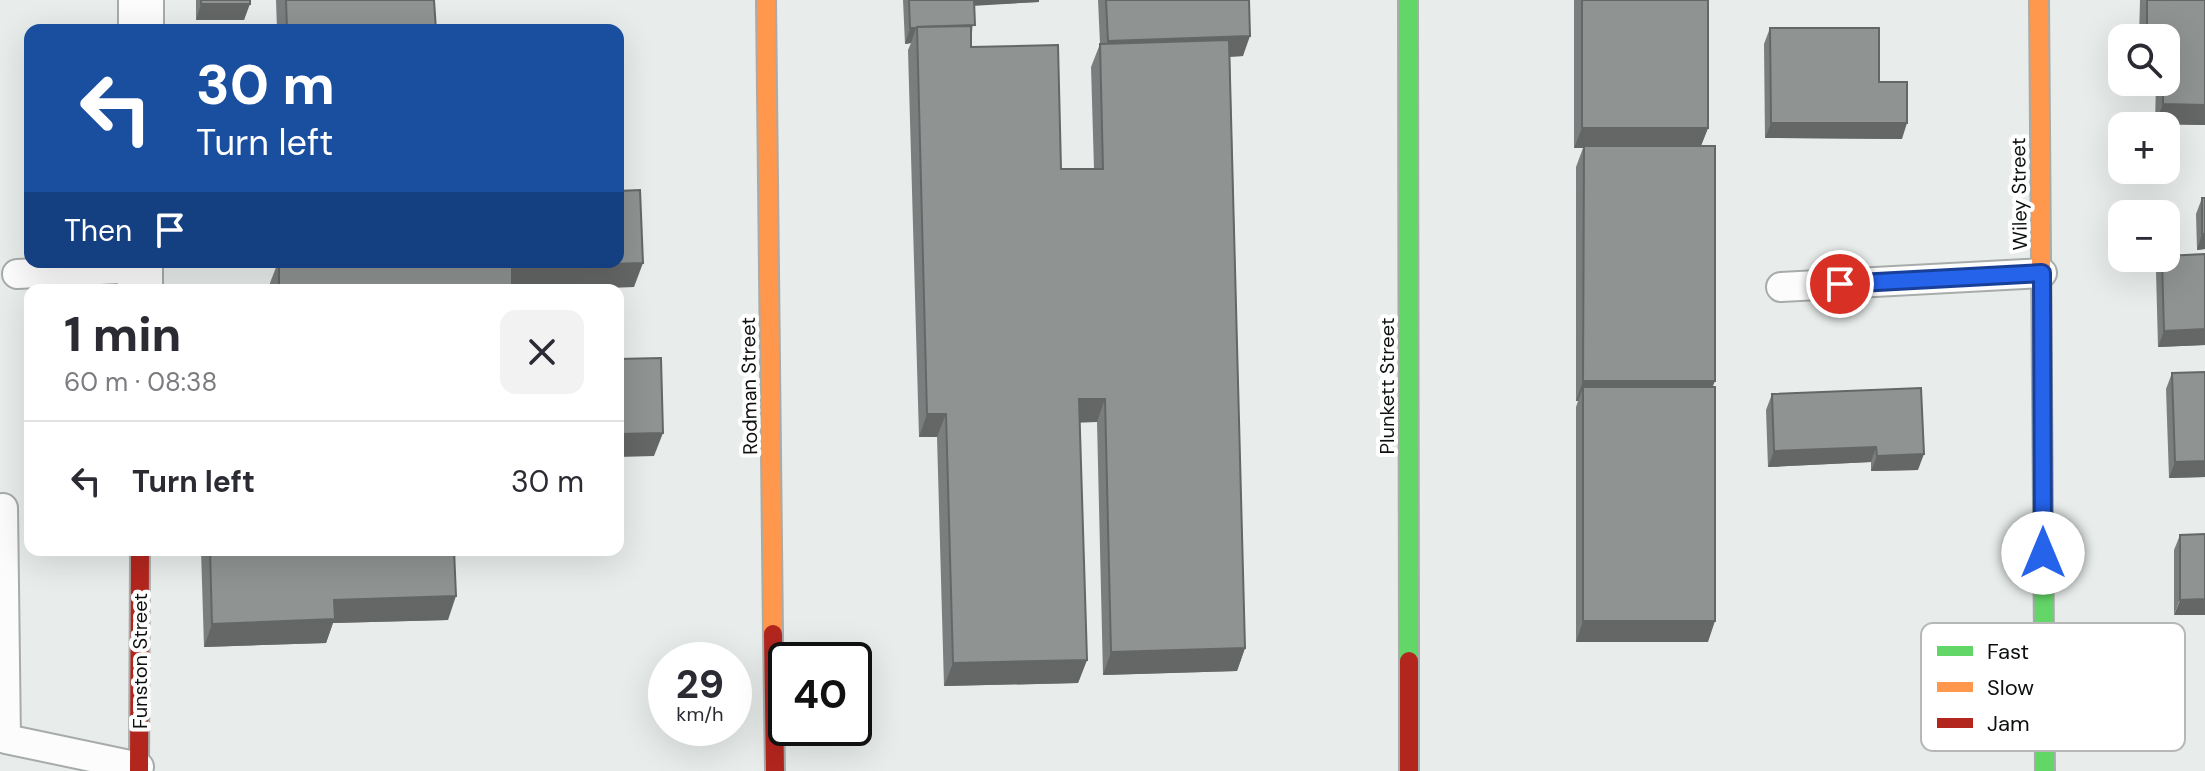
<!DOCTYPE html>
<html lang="en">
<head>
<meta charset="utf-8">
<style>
	:root { --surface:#fff; --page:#f2f2f3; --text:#2b2b33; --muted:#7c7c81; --line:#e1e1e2 }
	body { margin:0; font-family:"DM Sans",sans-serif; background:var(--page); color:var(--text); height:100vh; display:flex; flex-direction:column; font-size:30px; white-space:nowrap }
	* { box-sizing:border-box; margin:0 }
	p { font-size:26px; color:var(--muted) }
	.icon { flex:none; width:44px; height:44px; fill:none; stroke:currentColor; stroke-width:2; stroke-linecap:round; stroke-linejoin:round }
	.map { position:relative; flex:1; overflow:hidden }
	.sheet { position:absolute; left:24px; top:284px; width:600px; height:272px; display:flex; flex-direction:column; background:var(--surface); border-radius:16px; box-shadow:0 8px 32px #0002 }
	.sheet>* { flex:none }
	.guide { position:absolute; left:24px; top:24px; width:600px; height:244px; border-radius:16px; box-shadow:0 8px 32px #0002; background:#1a4fa0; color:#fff; overflow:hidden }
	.controls { position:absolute; left:2108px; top:24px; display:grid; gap:16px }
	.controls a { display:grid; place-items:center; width:72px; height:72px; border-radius:16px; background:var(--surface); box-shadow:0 8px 32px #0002; font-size:40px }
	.speed { position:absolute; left:648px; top:642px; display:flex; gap:16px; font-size:40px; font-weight:700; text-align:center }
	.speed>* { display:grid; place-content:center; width:104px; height:104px; border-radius:50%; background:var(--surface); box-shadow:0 8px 32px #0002; line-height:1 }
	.speed small { font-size:20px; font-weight:400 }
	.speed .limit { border:4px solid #111; border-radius:12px; background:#fff; color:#111 }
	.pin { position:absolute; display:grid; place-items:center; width:68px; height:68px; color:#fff; margin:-34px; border:4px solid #fff; border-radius:50%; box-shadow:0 2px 8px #0007 }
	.me { position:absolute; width:88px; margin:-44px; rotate:0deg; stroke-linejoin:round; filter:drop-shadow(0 0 6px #0008) }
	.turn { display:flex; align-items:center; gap:28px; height:168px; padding:0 40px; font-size:36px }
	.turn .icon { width:104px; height:104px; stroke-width:2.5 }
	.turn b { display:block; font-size:56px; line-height:68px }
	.then { display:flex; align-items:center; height:76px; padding:0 40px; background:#0003; gap:16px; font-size:30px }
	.round { display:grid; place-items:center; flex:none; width:84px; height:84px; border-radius:16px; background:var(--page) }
	.head { display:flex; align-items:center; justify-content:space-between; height:136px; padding:0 40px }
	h1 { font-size:48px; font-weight:800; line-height:60px }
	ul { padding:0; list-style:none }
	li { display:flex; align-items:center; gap:24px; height:120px; padding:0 40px; border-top:2px solid var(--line) }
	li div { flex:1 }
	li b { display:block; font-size:30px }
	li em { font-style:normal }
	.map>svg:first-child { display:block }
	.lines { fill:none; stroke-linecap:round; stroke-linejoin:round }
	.lane-casing { stroke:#a7acaa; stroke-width:32 }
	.street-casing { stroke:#a7acaa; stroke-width:48 }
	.fast-casing { stroke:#a7acaa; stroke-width:22 }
	.slow-casing { stroke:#a7acaa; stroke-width:22 }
	.jam-casing { stroke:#a7acaa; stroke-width:22 }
	.lane { stroke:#fcfcfc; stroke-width:28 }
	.street { stroke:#fcfcfc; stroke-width:44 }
	.fast { stroke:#63d668; stroke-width:18 }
	.slow { stroke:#ff974d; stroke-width:18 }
	.jam { stroke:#b3261e; stroke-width:18 }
	.wall { fill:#7b7e7e }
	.shaded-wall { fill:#646766 }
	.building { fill:#8f9392; stroke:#646766; stroke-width:2 }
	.route-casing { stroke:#184099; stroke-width:20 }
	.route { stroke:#2563eb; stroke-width:14 }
	.labels { text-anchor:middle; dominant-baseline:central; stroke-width:8; stroke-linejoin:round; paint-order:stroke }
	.street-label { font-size:20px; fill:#0d100f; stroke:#fff }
	.key { fill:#fff; stroke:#b6b7b7; stroke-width:2 }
	.key-label { font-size:22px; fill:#0d100f }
</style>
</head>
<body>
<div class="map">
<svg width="2205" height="771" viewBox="0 0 2205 771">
	<rect width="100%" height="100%" fill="#e8edeb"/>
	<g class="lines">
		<!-- lane casing -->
		<g class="lane-casing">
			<g id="lane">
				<polyline points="17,274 140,268"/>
				<polyline points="1781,287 2042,273"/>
				<polyline points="3,508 6,739 139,767"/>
			</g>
		</g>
		<!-- street casing -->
		<g class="street-casing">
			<g id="street">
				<polyline points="141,30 141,0"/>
				<polyline points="140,290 140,262"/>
			</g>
		</g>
		<!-- fast casing -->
		<g class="fast-casing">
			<g id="fast">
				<polyline points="1408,0 1409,661"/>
				<polyline points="2042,385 2045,771"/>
			</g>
		</g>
		<!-- slow casing -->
		<g class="slow-casing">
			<g id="slow">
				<polyline points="766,0 773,634"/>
				<polyline points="2039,0 2042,385"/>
			</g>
		</g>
		<!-- jam casing -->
		<g class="jam-casing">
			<g id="jam">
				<polyline points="773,634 775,771"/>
				<polyline points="1409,661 1409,771"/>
				<polyline points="139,771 140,550"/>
			</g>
		</g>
		<!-- lane -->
		<use href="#lane" class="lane"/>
		<!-- street -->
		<use href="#street" class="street"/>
		<!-- fast -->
		<use href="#fast" class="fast"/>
		<!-- slow -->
		<use href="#slow" class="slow"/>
		<!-- jam -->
		<use href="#jam" class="jam"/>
	</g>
	<!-- wall -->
	<g class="wall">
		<polygon points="196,0 250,0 244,20 196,20"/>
		<polygon points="276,0 434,0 436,30 277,30"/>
		<polygon points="903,0 1039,0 1039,2 974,5 971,47 1061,169 1094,169 1091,67 1100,44 1098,0 1249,0 1243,56 1230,57 1245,648 1237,671 1103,675 1097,422 1080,422 1087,660 1078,683 944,686 937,437 919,437 908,50 911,43 905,44"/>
		<polygon points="1574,0 1708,0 1708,128 1701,146 1712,387 1708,642 1576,642 1576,407 1578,401 1576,401 1576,167 1583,148 1574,148"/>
		<polygon points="2140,0 2205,0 2205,125 2155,124 2156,82 2166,82 2166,38 2139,38"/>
		<polygon points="1770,28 1879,82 1902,139 1765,138 1764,44"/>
		<polygon points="2202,198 2205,249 2197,250 2196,214"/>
		<polygon points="2205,254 2205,345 2158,347 2156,271 2161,258"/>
		<polygon points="278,262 618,262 634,287 520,290 270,290 270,283"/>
		<polygon points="2205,372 2205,477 2169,478 2166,389 2172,373"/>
		<polygon points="1772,394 1918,470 1871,471 1871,462 1768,467 1766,410"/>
		<polygon points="2205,534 2174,615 2174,550 2180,535"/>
		<polygon points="201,550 454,550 448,620 333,623 326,643 204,647"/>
	</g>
	<!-- shaded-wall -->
	<g class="shaded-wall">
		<polygon points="973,0 1039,0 1039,2 971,6"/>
		<polygon points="201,4 250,4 244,20 196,20"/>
		<polygon points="910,28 916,28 911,43 905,44"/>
		<polygon points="1250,36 1243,56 1100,62 1108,41"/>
		<polygon points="2163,104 2205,105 2205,125 2155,124"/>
		<polygon points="1771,123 1907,123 1902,139 1765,138"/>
		<polygon points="1582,128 1708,128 1700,148 1574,148"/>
		<polygon points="2202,234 2205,234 2205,249 2197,250"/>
		<polygon points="643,263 634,287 503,290 512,267"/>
		<polygon points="2205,329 2205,345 2158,347 2164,331"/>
		<polygon points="1583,381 1715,381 1707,401 1583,387 1578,401 1576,401"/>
		<polygon points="1079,399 1105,399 1097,422 1071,423"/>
		<polygon points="927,414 946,414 937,437 919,437"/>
		<polygon points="663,433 654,456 618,457 618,434"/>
		<polygon points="1876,447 1871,462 1768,467 1774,451"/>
		<polygon points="1924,454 1918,470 1871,471 1877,456"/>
		<polygon points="2205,461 2205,477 2169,478 2175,462"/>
		<polygon points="456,596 448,620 333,623 326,643 204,647 212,624 334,600"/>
		<polygon points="2205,599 2205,615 2174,615 2180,600"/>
		<polygon points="1583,621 1715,621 1708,642 1576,642"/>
		<polygon points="1245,648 1237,671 1103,675 1111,652"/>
		<polygon points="1087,660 1078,683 944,686 953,663"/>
	</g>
	<!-- building -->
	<g class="building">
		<rect x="201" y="0" width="49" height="4"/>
		<polygon points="286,0 434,0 436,30 287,30"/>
		<polygon points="909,0 974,0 975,25 917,27 917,28 910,28"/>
		<polygon points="1106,0 1249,0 1250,36 1108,41"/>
		<rect x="1582" y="0" width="126" height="128"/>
		<polygon points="2147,0 2205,0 2205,105 2163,104 2163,82 2166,82 2166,38 2147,38"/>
		<polygon points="971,26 971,47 1058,45 1061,169 1103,169 1100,44 1229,40 1245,648 1111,652 1105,399 1079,399 1087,660 953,663 946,414 927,414 917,27"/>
		<polygon points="1770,28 1879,28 1879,82 1907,82 1907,123 1771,123"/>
		<polygon points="1584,146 1715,146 1715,381 1583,381"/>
		<polygon points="640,190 643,263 512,267 512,290 279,290 279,262 618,262 618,191"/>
		<rect x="2202" y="198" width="3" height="36"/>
		<polygon points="2205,254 2205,329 2164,331 2162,258 2166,258 2166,256"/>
		<polygon points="661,358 663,433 618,434 618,359"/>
		<polygon points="2205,372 2205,461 2175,462 2172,373"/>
		<rect x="1583" y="387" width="132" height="234"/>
		<polygon points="1921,388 1924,454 1877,456 1876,447 1774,451 1772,394"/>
		<polygon points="2205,534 2205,599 2180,600 2180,535"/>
		<polygon points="210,550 454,550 456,596 334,600 335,619 212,624"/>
	</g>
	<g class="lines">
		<!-- route casing -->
		<g class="route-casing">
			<polyline id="route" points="1840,284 2042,273 2043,553"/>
		</g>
		<!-- route -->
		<use href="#route" class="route"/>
	</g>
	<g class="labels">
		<!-- street labels -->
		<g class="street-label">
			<text transform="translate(2019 194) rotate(-91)">Wiley Street</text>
			<text transform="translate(749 386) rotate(-91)">Rodman Street</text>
			<text transform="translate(1387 386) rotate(-90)">Plunkett Street</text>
			<text transform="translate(140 661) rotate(-90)">Funston Street</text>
		</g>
	</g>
	<!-- legend -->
	<rect x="1921" y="623" width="264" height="128" rx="12" class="key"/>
	<rect x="1937" y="646" width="36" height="10" fill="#63d668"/>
	<rect x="1937" y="682" width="36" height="10" fill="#ff974d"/>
	<rect x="1937" y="718" width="36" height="10" fill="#b3261e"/>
	<g class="key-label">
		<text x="1987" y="659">Fast</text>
		<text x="1987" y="695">Slow</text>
		<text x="1987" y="731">Jam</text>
	</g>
</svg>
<div class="controls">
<a><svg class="icon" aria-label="search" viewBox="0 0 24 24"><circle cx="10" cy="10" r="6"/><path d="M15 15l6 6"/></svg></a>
<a>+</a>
<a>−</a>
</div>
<div class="speed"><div>29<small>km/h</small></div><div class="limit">40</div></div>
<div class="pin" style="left:1840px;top:284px;background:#d93025"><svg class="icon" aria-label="arrive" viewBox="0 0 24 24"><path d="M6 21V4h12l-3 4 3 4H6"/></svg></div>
<svg class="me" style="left:2043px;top:553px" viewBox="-20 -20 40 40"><circle r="19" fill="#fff"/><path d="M0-13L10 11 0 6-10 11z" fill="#2563eb"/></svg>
<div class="guide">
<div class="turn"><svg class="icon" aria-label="left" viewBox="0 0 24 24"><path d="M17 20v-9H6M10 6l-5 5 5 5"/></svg><div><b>30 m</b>Turn left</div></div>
<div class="then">Then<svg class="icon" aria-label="arrive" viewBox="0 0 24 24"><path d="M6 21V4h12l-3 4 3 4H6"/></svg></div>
</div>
<section class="sheet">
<div class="head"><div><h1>1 min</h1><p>60 m · 08:38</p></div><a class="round"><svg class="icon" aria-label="close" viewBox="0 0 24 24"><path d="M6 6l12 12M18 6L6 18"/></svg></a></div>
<ul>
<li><svg class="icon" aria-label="left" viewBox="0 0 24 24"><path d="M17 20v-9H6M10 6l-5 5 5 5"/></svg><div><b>Turn left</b></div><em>30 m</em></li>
</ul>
</section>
</div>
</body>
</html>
